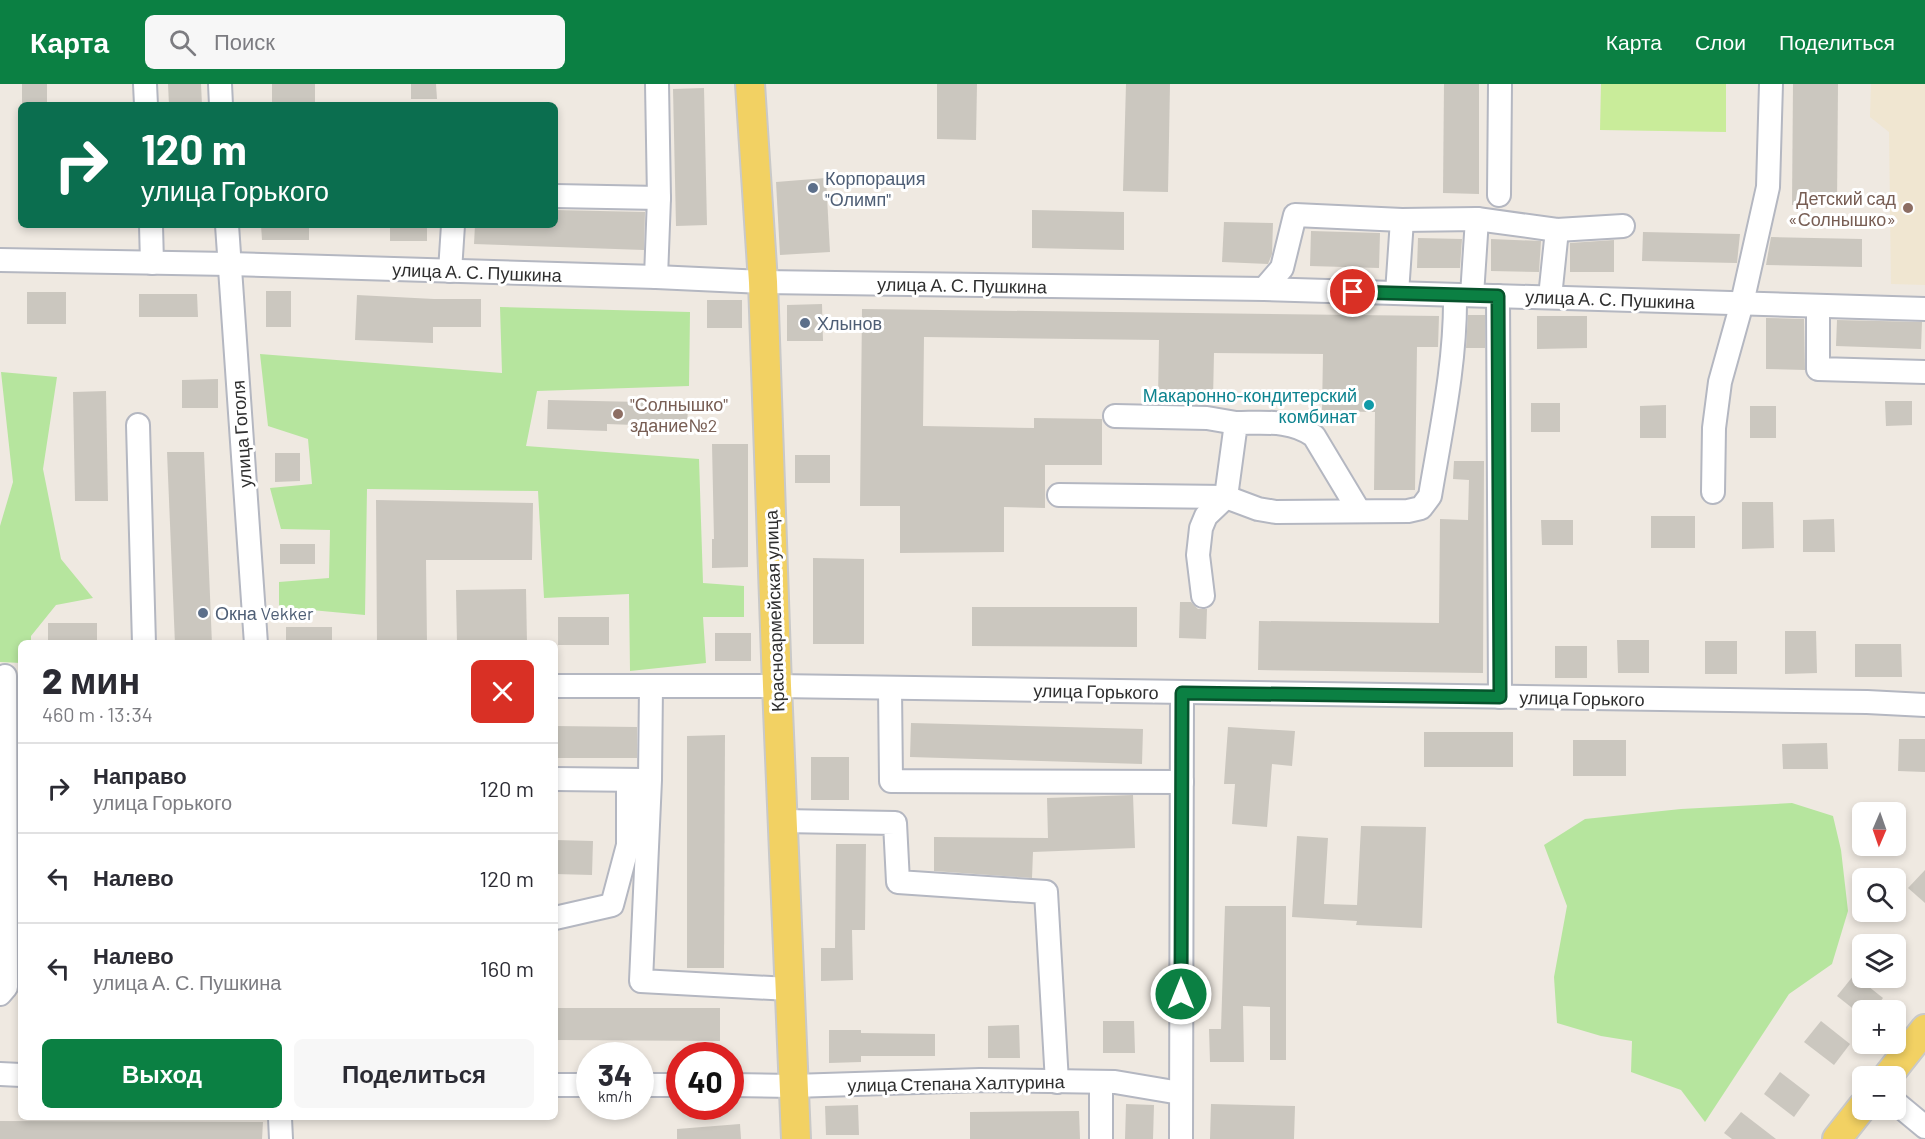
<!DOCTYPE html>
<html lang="ru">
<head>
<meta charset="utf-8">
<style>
	:root { --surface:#fff; --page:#f7f7f7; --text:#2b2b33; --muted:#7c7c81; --line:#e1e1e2; --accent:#0b8043 }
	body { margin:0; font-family:Barlow,sans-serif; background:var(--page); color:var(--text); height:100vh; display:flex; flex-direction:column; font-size:22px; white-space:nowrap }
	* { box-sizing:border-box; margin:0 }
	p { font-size:20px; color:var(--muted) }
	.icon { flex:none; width:33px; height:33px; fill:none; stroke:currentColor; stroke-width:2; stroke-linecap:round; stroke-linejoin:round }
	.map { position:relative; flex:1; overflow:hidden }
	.details { position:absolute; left:18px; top:556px; width:540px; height:480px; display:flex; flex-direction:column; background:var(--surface); border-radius:9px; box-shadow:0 3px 9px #0003 }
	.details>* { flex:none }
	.guide { position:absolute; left:18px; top:18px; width:540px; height:126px; border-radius:9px; box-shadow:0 3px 9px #0003; background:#0b6e4f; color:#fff; overflow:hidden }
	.needle { width:39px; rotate:182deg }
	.buttons { position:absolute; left:1852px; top:718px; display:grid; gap:12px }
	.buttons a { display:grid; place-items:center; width:54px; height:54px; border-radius:9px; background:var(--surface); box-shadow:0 3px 9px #0003; font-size:30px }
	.speed { position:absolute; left:576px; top:958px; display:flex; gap:12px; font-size:30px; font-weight:700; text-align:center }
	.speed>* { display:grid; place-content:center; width:78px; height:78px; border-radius:50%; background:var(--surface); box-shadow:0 3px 9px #0003; line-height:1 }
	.speed small { font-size:15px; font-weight:400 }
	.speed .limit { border:9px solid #d22; background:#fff; color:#111 }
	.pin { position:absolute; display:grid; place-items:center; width:51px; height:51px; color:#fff; margin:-26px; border:3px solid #fff; border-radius:50%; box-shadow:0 2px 6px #0007 }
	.me { position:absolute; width:66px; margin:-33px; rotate:0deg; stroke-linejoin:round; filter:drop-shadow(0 0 4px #0008) }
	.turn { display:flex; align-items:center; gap:21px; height:126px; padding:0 24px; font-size:27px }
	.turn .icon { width:78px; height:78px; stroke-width:2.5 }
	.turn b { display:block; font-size:42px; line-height:51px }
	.round { display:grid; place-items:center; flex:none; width:63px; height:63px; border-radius:9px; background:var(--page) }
	.overview { display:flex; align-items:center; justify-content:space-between; height:102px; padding:0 24px }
	h1 { font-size:36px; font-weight:800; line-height:45px }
	.button { display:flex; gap:12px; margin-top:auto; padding:12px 24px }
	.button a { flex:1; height:69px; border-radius:9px; background:var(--accent); color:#fff; font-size:24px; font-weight:800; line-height:69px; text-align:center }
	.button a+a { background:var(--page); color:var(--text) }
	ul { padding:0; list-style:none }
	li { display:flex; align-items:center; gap:18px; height:90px; padding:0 24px; border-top:2px solid var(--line) }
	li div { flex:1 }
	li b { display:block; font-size:22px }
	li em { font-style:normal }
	header { display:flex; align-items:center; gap:36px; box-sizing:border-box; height:84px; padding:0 30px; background:var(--accent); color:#fff }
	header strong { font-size:28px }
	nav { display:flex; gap:33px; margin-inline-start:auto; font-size:21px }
	.search { width:420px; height:54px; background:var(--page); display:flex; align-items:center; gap:15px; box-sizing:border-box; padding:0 21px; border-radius:9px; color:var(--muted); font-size:22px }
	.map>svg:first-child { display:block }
	.education { fill:#f0e6d1 }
	.green { fill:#b6e59e }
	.pitch { fill:#c9ec9a }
	.building { fill:#cbc7bf }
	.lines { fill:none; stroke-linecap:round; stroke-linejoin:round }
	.minor-casing { stroke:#b4b7c1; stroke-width:26 }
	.major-casing { stroke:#c9c9c9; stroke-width:32 }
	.minor { stroke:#fff; stroke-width:22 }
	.major { stroke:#f2d163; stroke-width:28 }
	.route-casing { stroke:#07532c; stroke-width:15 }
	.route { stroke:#0b8043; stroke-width:10 }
	.service-dot { fill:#5c6f8a; stroke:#fff; stroke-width:2 }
	.education-dot { fill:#8d6e63; stroke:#fff; stroke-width:2 }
	.culture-dot { fill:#0f9aa8; stroke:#fff; stroke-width:2 }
	.labels { text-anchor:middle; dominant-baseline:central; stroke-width:6; stroke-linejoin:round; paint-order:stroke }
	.service-label { font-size:18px; fill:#4e5e75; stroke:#fff; text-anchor:start }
	.education-label { font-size:18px; fill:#785e54; stroke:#fff; text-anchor:end }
	.street-label { font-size:18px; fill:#2e2e2e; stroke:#fff }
	.culture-label { font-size:18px; fill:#0d838f; stroke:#fff; text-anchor:end }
</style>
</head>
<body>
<header>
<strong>Карта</strong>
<div class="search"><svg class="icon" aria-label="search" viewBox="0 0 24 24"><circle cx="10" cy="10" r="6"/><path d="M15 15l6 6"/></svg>Поиск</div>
<nav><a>Карта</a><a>Слои</a><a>Поделиться</a></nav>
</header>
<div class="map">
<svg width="1925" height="1055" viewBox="0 0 1925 1055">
	<rect width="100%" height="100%" fill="#efe9e1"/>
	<!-- education -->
	<polygon class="education" points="1871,0 1925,0 1925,201 1891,200 1889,48 1870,33"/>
	<!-- green -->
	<g class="green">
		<polygon points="500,223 690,228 689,302 537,307 526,362 699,375 703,499 744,502 744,533 703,533 706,579 630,587 629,510 544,514 538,407 367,405 365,531 279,523 279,498 329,494 330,446 281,445 270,404 312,400 308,355 268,342 260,270 502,289"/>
		<polygon points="1,288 57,293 43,385 61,475 93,514 56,521 31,552 31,559 21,560 21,579 0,578 0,442 13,398"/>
		<polygon points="1792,719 1833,732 1841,766 1848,827 1832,880 1789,910 1705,1038 1681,1006 1631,988 1632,957 1601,952 1557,939 1554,893 1567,822 1544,761 1585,735 1681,725"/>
	</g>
	<!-- pitch -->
	<polygon class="pitch" points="1601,0 1726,0 1726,48 1600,46"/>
	<!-- building -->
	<g class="building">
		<rect x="22" y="0" width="25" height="21"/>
		<polygon points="168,0 201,0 202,21 169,21"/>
		<rect x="272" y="0" width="43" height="21"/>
		<polygon points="411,0 436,0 437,15 411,15"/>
		<polygon points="937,0 977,0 976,56 937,55"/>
		<polygon points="1126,0 1170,0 1168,108 1123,107"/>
		<polygon points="1444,0 1479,0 1479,110 1443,109"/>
		<polygon points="1793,0 1838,0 1837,121 1792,121"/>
		<polygon points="704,4 707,141 676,142 673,5"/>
		<polygon points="826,94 830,168 780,171 776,98"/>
		<polygon points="555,126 645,128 644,166 474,160 475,141 555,141"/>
		<polygon points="1032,126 1124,128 1124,166 1032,164"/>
		<polygon points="1224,138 1273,139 1272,170 1268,180 1222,178"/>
		<polygon points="261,141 309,141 309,156 262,156"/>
		<rect x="390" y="141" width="37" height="16"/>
		<polygon points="1311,147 1380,149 1379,184 1310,182"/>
		<polygon points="1643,148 1740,150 1737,179 1642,177"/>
		<polygon points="1771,153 1862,155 1862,183 1766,181"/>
		<polygon points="1418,154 1462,155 1460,184 1417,184"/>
		<polygon points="1491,155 1541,157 1539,188 1491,187"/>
		<polygon points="1614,156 1614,188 1570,188 1570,159"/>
		<rect x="266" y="207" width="25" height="36"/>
		<rect x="27" y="208" width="39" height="32"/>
		<polygon points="139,210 197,210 198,233 139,233"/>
		<polygon points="357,211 434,215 481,215 481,243 433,243 433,259 355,256"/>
		<rect x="707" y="216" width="35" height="28"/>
		<polygon points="822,220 823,257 787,257 787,221"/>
		<polygon points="862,225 1439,232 1438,263 1417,263 1415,406 1374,406 1375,328 1322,327 1323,270 1214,269 1213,315 1158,314 1159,256 924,253 923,342 1034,344 1034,334 1102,335 1102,381 1045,381 1045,424 1004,423 1004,468 900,469 900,422 860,422"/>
		<polygon points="1468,231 1485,231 1485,264 1466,264"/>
		<polygon points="1537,232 1587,232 1587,264 1537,265"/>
		<polygon points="1766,234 1804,235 1805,286 1766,285"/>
		<polygon points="1837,236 1922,238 1921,265 1836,262"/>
		<polygon points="218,295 218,324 182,324 182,296"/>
		<polygon points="106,307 108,417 75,417 73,308"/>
		<polygon points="548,316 688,319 687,348 634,346 634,341 607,340 607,347 547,345"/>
		<polygon points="1885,317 1912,317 1912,341 1886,342"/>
		<rect x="1531" y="319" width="29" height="29"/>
		<polygon points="1666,321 1666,354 1640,354 1640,322"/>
		<rect x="1750" y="322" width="26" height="32"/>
		<polygon points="712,360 748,360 748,483 712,484 712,455 714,455"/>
		<polygon points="167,368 204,368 212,560 175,560"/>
		<polygon points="275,369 300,369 300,397 275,398"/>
		<rect x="795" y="371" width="35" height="28"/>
		<polygon points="1454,377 1484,377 1483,589 1258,586 1259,537 1439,539 1440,435 1468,436 1469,396 1453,395"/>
		<polygon points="376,416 533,419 532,476 426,476 427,560 377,560"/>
		<polygon points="1742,418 1773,418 1774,464 1742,465"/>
		<rect x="1651" y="432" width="44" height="32"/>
		<polygon points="1834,435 1835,468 1803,468 1803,436"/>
		<polygon points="1541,436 1573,436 1573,461 1542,461"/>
		<rect x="280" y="460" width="35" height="20"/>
		<polygon points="813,474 864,475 864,560 813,560"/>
		<polygon points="526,505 527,560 457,560 456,506"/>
		<polygon points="1180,518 1191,518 1198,525 1207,525 1206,555 1179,554"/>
		<polygon points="972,523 1137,523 1137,563 972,562"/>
		<rect x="558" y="533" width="51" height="28"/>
		<rect x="48" y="539" width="49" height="21"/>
		<rect x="286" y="543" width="46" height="17"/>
		<polygon points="1785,547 1816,547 1817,589 1785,590"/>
		<rect x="715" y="549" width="36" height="28"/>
		<polygon points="1617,556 1649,556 1649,589 1618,589"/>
		<rect x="1705" y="557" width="32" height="33"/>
		<polygon points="1855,560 1901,560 1902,593 1855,593"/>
		<rect x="1555" y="562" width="32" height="32"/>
		<polygon points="911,639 1143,645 1142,680 910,673"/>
		<polygon points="555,642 637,643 637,674 555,674"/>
		<polygon points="1228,643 1295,647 1292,682 1272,680 1267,743 1232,740 1235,700 1224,700"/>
		<rect x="1424" y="648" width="89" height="35"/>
		<polygon points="725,651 724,884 687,884 687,652"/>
		<polygon points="1899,655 1925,655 1925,688 1898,687"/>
		<rect x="1573" y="656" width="53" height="36"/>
		<polygon points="1827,659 1828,685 1783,685 1782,660"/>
		<rect x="811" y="673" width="38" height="43"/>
		<polygon points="1133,711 1135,764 1033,768 1032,794 934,787 934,753 1048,754 1047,714"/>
		<polygon points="1361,742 1426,743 1422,844 1356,841 1357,837 1292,833 1297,752 1328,754 1324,820 1357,821"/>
		<polygon points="555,756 593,757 592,791 555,790"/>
		<polygon points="836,760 866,760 865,846 852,846 853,896 821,897 821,864 835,864"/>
		<polygon points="1925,786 1925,819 1908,804"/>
		<polygon points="1225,822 1286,822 1286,976 1270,976 1270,923 1243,922 1244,978 1210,978 1209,945 1221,945"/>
		<polygon points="1854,891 1883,914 1873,927 1856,927 1837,912"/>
		<polygon points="555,924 720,924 720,957 555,956"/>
		<polygon points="1103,937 1134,937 1135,969 1103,969"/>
		<polygon points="1821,937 1850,960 1834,981 1804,958"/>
		<polygon points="1019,941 1020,974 988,974 988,942"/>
		<polygon points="829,946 861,946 861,949 935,950 935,972 861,972 861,978 829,979"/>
		<polygon points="1780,988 1810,1011 1794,1033 1764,1010"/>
		<polygon points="1126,1020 1154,1021 1153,1055 1125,1055"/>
		<polygon points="1211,1020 1295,1022 1294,1055 1210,1055"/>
		<polygon points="858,1021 859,1051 826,1051 825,1022"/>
		<polygon points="1079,1027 1080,1055 970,1055 970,1028"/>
		<polygon points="1741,1028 1776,1055 1732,1055 1724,1049"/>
		<polygon points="0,1037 263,1038 262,1055 0,1055"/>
		<polygon points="740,1040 741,1055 677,1055 677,1045"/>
	</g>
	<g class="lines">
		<!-- minor casing -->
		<g class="minor-casing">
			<g id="minor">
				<polyline points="145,0 146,21"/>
				<polyline points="220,0 221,21"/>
				<polyline points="1499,111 1500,0"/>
				<polyline points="555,112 659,114"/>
				<polyline points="151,141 152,179"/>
				<polyline points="227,141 256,560"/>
				<polyline points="0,176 229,180 656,193 763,198 1264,205 1925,225"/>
				<polyline points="450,187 453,141"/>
				<polyline points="656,193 659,114 657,0"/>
				<polyline points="1264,205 1282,184 1295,131 1402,136 1477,135 1557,146 1623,142"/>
				<polyline points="1397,209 1402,136"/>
				<polyline points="1472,211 1477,135"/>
				<polyline points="1498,212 1500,613"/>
				<polyline points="1550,213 1557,146"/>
				<polyline points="1818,222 1818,285 1925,288"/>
				<polyline points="1115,332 1207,334 1236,339"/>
				<polyline points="138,341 144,560"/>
				<polyline points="1713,408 1714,344 1720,298 1742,219 1768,103 1771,0"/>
				<path d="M1059,411L1226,413L1258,425L1276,428L1408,427L1421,424L1430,412C1441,346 1456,278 1455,211"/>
				<path d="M1203,512L1198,471L1201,444L1206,432L1226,413L1236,339C1263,339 1291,335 1314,352L1359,427"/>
				<polyline points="555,602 777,602 1867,618 1925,621"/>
				<polyline points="651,602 650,696 641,897 789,905"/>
				<polyline points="890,604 891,697 1182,698"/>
				<polyline points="555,695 642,696"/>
				<polyline points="782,737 895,739 898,798 1046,808 1057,998"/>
				<polyline points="555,834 612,821 628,761 628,696"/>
				<polyline points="0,910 6,903 5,592"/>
				<polyline points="0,990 21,991"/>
				<polyline points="1101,998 1101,1055"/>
				<polyline points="555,1001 590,1001"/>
				<polyline points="640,1001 680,1001"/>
				<polyline points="730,1001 793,1002 980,996 1115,998 1180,1009"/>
				<polyline points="1896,1019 1925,1043"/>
				<polyline points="280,1034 281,1055"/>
				<polyline points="1181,1055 1182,609"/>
			</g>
		</g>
		<!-- major casing -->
		<g class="major-casing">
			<g id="major">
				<polyline points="750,0 763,198 777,602 796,1055"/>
				<polyline points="1887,993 1925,945"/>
				<polyline points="1837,1055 1863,1022"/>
			</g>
		</g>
		<!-- minor -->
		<use href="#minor" class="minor"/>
		<!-- major -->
		<use href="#major" class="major"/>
	</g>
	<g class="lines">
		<!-- route casing -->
		<g class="route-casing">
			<polyline id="route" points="1181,910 1182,609 1500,613 1498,212 1353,208"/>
		</g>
		<!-- route -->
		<use href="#route" class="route"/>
	</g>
	<!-- markers -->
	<g class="service-dot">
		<circle cx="813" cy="104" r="6"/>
		<circle cx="805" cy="239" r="6"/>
		<circle cx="203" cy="529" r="6"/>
	</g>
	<g class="education-dot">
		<circle cx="1908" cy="124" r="6"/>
		<circle cx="618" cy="330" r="6"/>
	</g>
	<circle class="culture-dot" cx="1369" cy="321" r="6"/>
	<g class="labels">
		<!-- service labels -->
		<g class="service-label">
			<text x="825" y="94">Корпорация<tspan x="825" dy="21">"Олимп"</tspan></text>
			<text x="817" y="239">Хлынов</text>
			<text x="215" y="529">Окна Vekker</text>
		</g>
		<!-- education labels -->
		<g class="education-label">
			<text x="1896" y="114">Детский сад<tspan x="1896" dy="21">«Солнышко»</tspan></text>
			<text x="630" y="320" text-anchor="start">"Солнышко"<tspan x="630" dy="21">здание№2</tspan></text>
		</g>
		<!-- street labels -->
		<g class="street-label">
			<text transform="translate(477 188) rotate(2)">улица А. С. Пушкина</text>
			<text transform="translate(962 201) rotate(1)">улица А. С. Пушкина</text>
			<text transform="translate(1610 215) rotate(2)">улица А. С. Пушкина</text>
			<text transform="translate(241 350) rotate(-94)">улица Гоголя</text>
			<text transform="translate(774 527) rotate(-92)">Красноармейская улица</text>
			<text transform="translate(1096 607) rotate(1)">улица Горького</text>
			<text transform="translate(1582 614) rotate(1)">улица Горького</text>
			<text transform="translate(956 999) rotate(-1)">улица Степана Халтурина</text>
		</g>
		<!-- culture labels -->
		<g class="culture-label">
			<text x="1357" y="311">Макаронно-кондитерский<tspan x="1357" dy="21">комбинат</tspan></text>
		</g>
	</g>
</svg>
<div class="buttons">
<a><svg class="needle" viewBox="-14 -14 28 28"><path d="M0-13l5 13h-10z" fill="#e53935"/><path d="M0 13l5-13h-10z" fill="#7c7c81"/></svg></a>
<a><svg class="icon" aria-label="search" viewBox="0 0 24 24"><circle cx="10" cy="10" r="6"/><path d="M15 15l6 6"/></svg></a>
<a><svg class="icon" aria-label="layers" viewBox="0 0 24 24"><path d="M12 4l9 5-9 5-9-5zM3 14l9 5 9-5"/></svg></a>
<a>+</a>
<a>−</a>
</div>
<div class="speed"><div>34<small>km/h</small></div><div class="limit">40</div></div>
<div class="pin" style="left:1353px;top:208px;background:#d93025"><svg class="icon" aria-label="arrive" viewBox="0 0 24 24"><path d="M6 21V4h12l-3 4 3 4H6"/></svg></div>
<svg class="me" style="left:1181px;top:910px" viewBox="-20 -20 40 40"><circle r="17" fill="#0b8043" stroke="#fff" stroke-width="3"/><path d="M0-11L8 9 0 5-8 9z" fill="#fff"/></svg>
<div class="guide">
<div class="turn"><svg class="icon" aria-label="right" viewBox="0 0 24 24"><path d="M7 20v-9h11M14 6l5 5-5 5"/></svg><div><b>120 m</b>улица Горького</div></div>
</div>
<section class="details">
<div class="overview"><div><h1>2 мин</h1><p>460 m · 13:34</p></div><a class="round" style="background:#d93025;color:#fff"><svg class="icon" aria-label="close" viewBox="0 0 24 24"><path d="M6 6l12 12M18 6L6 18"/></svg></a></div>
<ul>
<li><svg class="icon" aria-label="right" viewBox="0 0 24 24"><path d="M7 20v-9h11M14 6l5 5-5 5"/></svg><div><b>Направо</b><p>улица Горького</p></div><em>120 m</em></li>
<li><svg class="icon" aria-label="left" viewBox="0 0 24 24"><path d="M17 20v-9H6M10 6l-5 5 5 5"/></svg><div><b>Налево</b></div><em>120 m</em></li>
<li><svg class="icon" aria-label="left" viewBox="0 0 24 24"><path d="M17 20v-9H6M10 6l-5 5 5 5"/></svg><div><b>Налево</b><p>улица А. С. Пушкина</p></div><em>160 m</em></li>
</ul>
<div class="button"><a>Выход</a><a>Поделиться</a></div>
</section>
</div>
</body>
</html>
